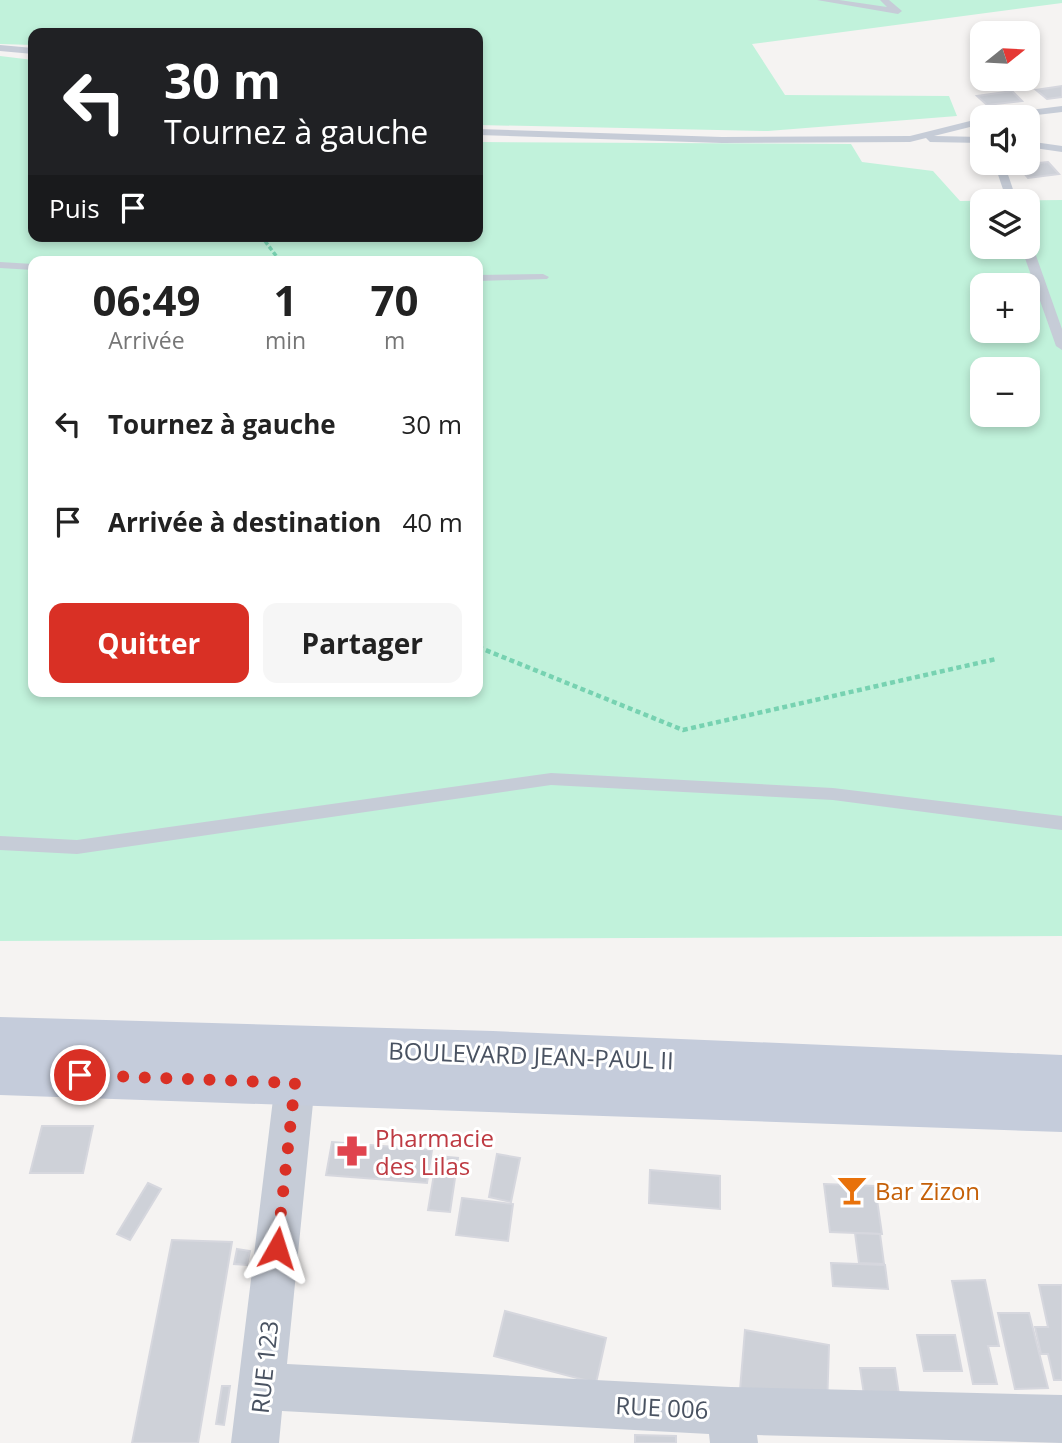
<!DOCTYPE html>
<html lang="fr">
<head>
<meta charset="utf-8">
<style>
	:root { --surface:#fff; --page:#f6f6f6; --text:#222; --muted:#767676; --accent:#d93025 }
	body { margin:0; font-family:"Open Sans",sans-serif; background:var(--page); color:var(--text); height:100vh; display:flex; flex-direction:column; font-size:26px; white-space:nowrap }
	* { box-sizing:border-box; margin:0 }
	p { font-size:23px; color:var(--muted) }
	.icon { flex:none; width:38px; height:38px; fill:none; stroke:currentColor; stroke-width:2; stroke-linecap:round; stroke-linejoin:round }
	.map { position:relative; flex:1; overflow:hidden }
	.sheet { position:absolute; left:28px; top:256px; width:455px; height:441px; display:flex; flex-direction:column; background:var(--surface); border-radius:14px; box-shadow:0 4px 10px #0003 }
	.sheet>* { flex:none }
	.top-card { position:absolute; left:28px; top:28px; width:455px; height:214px; border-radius:14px; box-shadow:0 4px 10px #0003; background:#202124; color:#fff; overflow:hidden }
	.needle { width:46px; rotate:72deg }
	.buttons { position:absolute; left:970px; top:21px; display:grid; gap:14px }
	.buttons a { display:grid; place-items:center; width:70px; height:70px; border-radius:14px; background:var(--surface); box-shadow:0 4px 10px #0003; font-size:35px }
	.pin { position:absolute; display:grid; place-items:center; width:60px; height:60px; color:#fff; margin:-30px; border:4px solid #fff; border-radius:50%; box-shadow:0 2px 7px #0007 }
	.me { position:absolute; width:77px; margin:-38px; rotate:6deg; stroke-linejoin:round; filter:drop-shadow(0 0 5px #0008) }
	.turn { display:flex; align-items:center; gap:24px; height:147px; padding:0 21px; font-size:32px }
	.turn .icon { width:91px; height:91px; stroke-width:2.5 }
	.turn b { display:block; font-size:49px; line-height:60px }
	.then { display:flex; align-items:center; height:66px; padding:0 21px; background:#0003; gap:14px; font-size:26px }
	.eta { display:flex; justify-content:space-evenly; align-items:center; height:119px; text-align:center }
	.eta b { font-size:42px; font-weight:700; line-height:49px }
	.button { display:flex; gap:14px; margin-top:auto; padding:14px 21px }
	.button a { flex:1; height:80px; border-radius:14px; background:var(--accent); color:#fff; font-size:28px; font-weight:700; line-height:80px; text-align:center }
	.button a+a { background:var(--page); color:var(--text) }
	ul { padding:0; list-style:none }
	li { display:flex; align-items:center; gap:21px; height:98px; padding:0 21px }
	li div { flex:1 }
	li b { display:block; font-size:26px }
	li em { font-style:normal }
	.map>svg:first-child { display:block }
	.green { fill:#c1f2db; fill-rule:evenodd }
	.building { fill:#ced1d8; stroke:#d6d7de; stroke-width:2 }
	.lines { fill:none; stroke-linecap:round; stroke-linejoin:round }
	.path-far2 { stroke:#77d2b1; stroke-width:2.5; stroke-dasharray:3.5 2; stroke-linecap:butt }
	.path-far1 { stroke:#77d2b1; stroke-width:3.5; stroke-dasharray:4.5 2.5; stroke-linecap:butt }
	.path { stroke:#77d2b1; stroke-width:4.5; stroke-dasharray:5 3.5; stroke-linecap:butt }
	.lane { fill:#c6ccd7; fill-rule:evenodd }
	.street { fill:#c6ccd7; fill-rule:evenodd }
	.secondary { fill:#c5ccdb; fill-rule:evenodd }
	.route { stroke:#d93025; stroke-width:12; stroke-dasharray:0 21.6 }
	.labels { text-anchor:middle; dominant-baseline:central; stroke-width:6; stroke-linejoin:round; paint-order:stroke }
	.near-street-label { font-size:24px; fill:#495261; stroke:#fff }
	.near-health-label { font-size:24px; fill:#be3a42; stroke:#fff; text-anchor:start }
	.near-food-label { font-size:24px; fill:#c56008; stroke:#fff; text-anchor:start }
</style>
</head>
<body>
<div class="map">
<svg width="1062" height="1443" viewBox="0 0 1062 1443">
	<rect width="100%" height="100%" fill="#f5f3f2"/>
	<!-- green -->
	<g class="green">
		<polygon points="0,0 1062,0 1062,3 752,44 785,95 949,96 957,116 768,131 478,125 478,33 33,33 33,45 0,44"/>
		<path d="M0,56L33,60V236H478V142L851,144L862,162L933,171L960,201L1062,200V936L0,941ZM982,201H1027V247H982ZM33,261H478V691H33ZM982,285H1027V331H982ZM982,369H1027V415H982Z"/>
	</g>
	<!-- building -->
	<g class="building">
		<polygon points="1062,86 1062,97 1047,99 1036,90"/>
		<polygon points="1012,91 1022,101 987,105 977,96"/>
		<polygon points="1048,162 1059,174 1028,178 1017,165"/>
		<polygon points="42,1126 93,1126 83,1173 30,1173"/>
		<polygon points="332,1142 432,1150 427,1183 326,1175"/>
		<polygon points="497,1154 520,1158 511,1202 489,1197"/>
		<polygon points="437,1156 458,1158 450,1212 428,1210"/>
		<polygon points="650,1170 720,1176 720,1209 649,1203"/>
		<polygon points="148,1183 161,1189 130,1240 117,1234"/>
		<polygon points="824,1184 875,1186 882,1234 830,1232"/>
		<polygon points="462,1198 513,1204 508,1241 456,1235"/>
		<polygon points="855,1233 880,1234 884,1264 859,1263"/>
		<polygon points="172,1240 232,1242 198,1443 132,1443"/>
		<polygon points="237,1249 250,1251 247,1265 234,1264"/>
		<polygon points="831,1263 885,1265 888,1289 833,1286"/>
		<polygon points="985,1280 999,1346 988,1346 997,1384 973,1384 952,1281"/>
		<polygon points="1039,1285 1062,1285 1062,1380 1054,1380 1048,1354 1041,1354 1035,1327 1048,1327"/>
		<polygon points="505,1311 606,1338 596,1383 494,1356"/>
		<polygon points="998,1313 1029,1313 1048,1388 1015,1389"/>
		<polygon points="745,1330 829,1345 827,1407 740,1390"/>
		<polygon points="917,1335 955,1335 962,1371 924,1371"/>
		<polygon points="860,1368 895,1368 901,1408 866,1408"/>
		<polygon points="222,1386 230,1386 224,1425 216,1424"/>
		<polygon points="635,1435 676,1436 676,1443 635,1443"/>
	</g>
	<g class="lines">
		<!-- path-far2 -->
		<polyline class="path-far2" points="262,236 267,242"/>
		<!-- path-far1 -->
		<polyline class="path-far1" points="265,241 280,261"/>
		<!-- path -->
		<polyline class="path" points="478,647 683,730 996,659"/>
		<!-- lane -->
		<g class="lane">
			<polygon points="817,0 839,0 887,7 880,0 889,0 902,11 898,14"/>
			<polygon points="0,45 33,48 33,54 0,51"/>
			<polygon points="1062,106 1062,112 1020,117 994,117 999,114"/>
			<polygon points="982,118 982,124 934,136 982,137 982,143 930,142 926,138 910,142 722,143 478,135 478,129 722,137 910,136"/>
			<polygon points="1027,141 1062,146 1062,152 1027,147"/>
			<polygon points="994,163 1004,163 1017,201 1007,201"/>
			<polygon points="1027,244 1033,247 1062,329 1062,350 1056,346 1021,247 1027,247"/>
			<polygon points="0,262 33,264 33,270 0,268"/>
			<polygon points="543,274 549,277 547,279 478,281 478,275"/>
			<polygon points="551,773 833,788 1062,816 1062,830 833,800 551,785 77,854 0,850 0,836 77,840"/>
		</g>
		<!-- street -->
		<polygon class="street" points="295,1064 309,1070 315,1083 287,1364 731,1387 1062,1395 1062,1443 757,1435 758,1443 710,1443 709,1434 282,1411 279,1443 231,1443 275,1083 281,1070"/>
		<!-- secondary -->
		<polygon class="secondary" points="0,1017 493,1031 1062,1055 1062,1132 0,1095"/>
	</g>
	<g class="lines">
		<!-- route -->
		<polyline class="route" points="80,1075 295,1083 277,1248"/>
	</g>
	<!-- icons -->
	<defs>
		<g id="pharmacy-bare" transform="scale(2.415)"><path d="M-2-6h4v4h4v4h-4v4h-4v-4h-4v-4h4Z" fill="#e0444e" stroke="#fff" stroke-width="2.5" paint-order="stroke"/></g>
		<g id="bar-bare" transform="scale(2.415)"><path d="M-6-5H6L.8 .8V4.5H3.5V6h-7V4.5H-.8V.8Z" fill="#e8710a" stroke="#fff" stroke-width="2.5" paint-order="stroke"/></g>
	</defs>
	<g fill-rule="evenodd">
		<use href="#pharmacy-bare" x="352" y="1151"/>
		<use href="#bar-bare" x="852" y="1190"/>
	</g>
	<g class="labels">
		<!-- near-street labels -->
		<g class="near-street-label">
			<text transform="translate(531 1055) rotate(2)">BOULEVARD JEAN-PAUL II</text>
			<text transform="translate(264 1367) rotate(-84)">RUE 123</text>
			<text transform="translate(662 1407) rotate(3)">RUE 006</text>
		</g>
		<!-- near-health labels -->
		<g class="near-health-label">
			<text x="375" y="1137">Pharmacie<tspan x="375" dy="28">des Lilas</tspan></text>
		</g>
		<!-- near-food labels -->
		<g class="near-food-label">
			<text x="875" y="1190">Bar Zizon</text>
		</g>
	</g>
</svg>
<div class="buttons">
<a><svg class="needle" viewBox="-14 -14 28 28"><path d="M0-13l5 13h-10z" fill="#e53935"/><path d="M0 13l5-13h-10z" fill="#767676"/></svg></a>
<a><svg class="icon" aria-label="sound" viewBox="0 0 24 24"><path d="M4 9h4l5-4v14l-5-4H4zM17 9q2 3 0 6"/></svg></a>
<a><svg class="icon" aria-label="layers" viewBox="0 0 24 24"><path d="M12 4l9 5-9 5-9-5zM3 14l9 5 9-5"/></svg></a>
<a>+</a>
<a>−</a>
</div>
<div class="pin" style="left:80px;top:1075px;background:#d93025"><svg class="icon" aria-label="arrive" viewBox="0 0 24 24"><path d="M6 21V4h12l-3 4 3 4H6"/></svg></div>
<svg class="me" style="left:277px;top:1248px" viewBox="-20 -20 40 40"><path d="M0-17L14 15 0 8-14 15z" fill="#d93025" stroke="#fff" stroke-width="4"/></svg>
<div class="top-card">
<div class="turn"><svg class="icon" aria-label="left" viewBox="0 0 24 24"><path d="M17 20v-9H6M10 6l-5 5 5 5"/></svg><div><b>30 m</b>Tournez à gauche</div></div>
<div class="then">Puis<svg class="icon" aria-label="arrive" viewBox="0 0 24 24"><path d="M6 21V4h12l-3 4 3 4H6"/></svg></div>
</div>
<section class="sheet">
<div class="eta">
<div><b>06:49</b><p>Arrivée</p></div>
<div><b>1</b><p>min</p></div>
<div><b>70</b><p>m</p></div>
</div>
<ul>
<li><svg class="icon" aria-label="left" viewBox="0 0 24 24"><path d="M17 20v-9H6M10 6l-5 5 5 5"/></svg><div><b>Tournez à gauche</b></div><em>30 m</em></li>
<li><svg class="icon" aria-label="arrive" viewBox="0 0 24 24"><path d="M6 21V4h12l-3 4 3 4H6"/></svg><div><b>Arrivée à destination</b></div><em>40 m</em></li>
</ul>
<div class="button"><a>Quitter</a><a>Partager</a></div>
</section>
</div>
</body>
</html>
